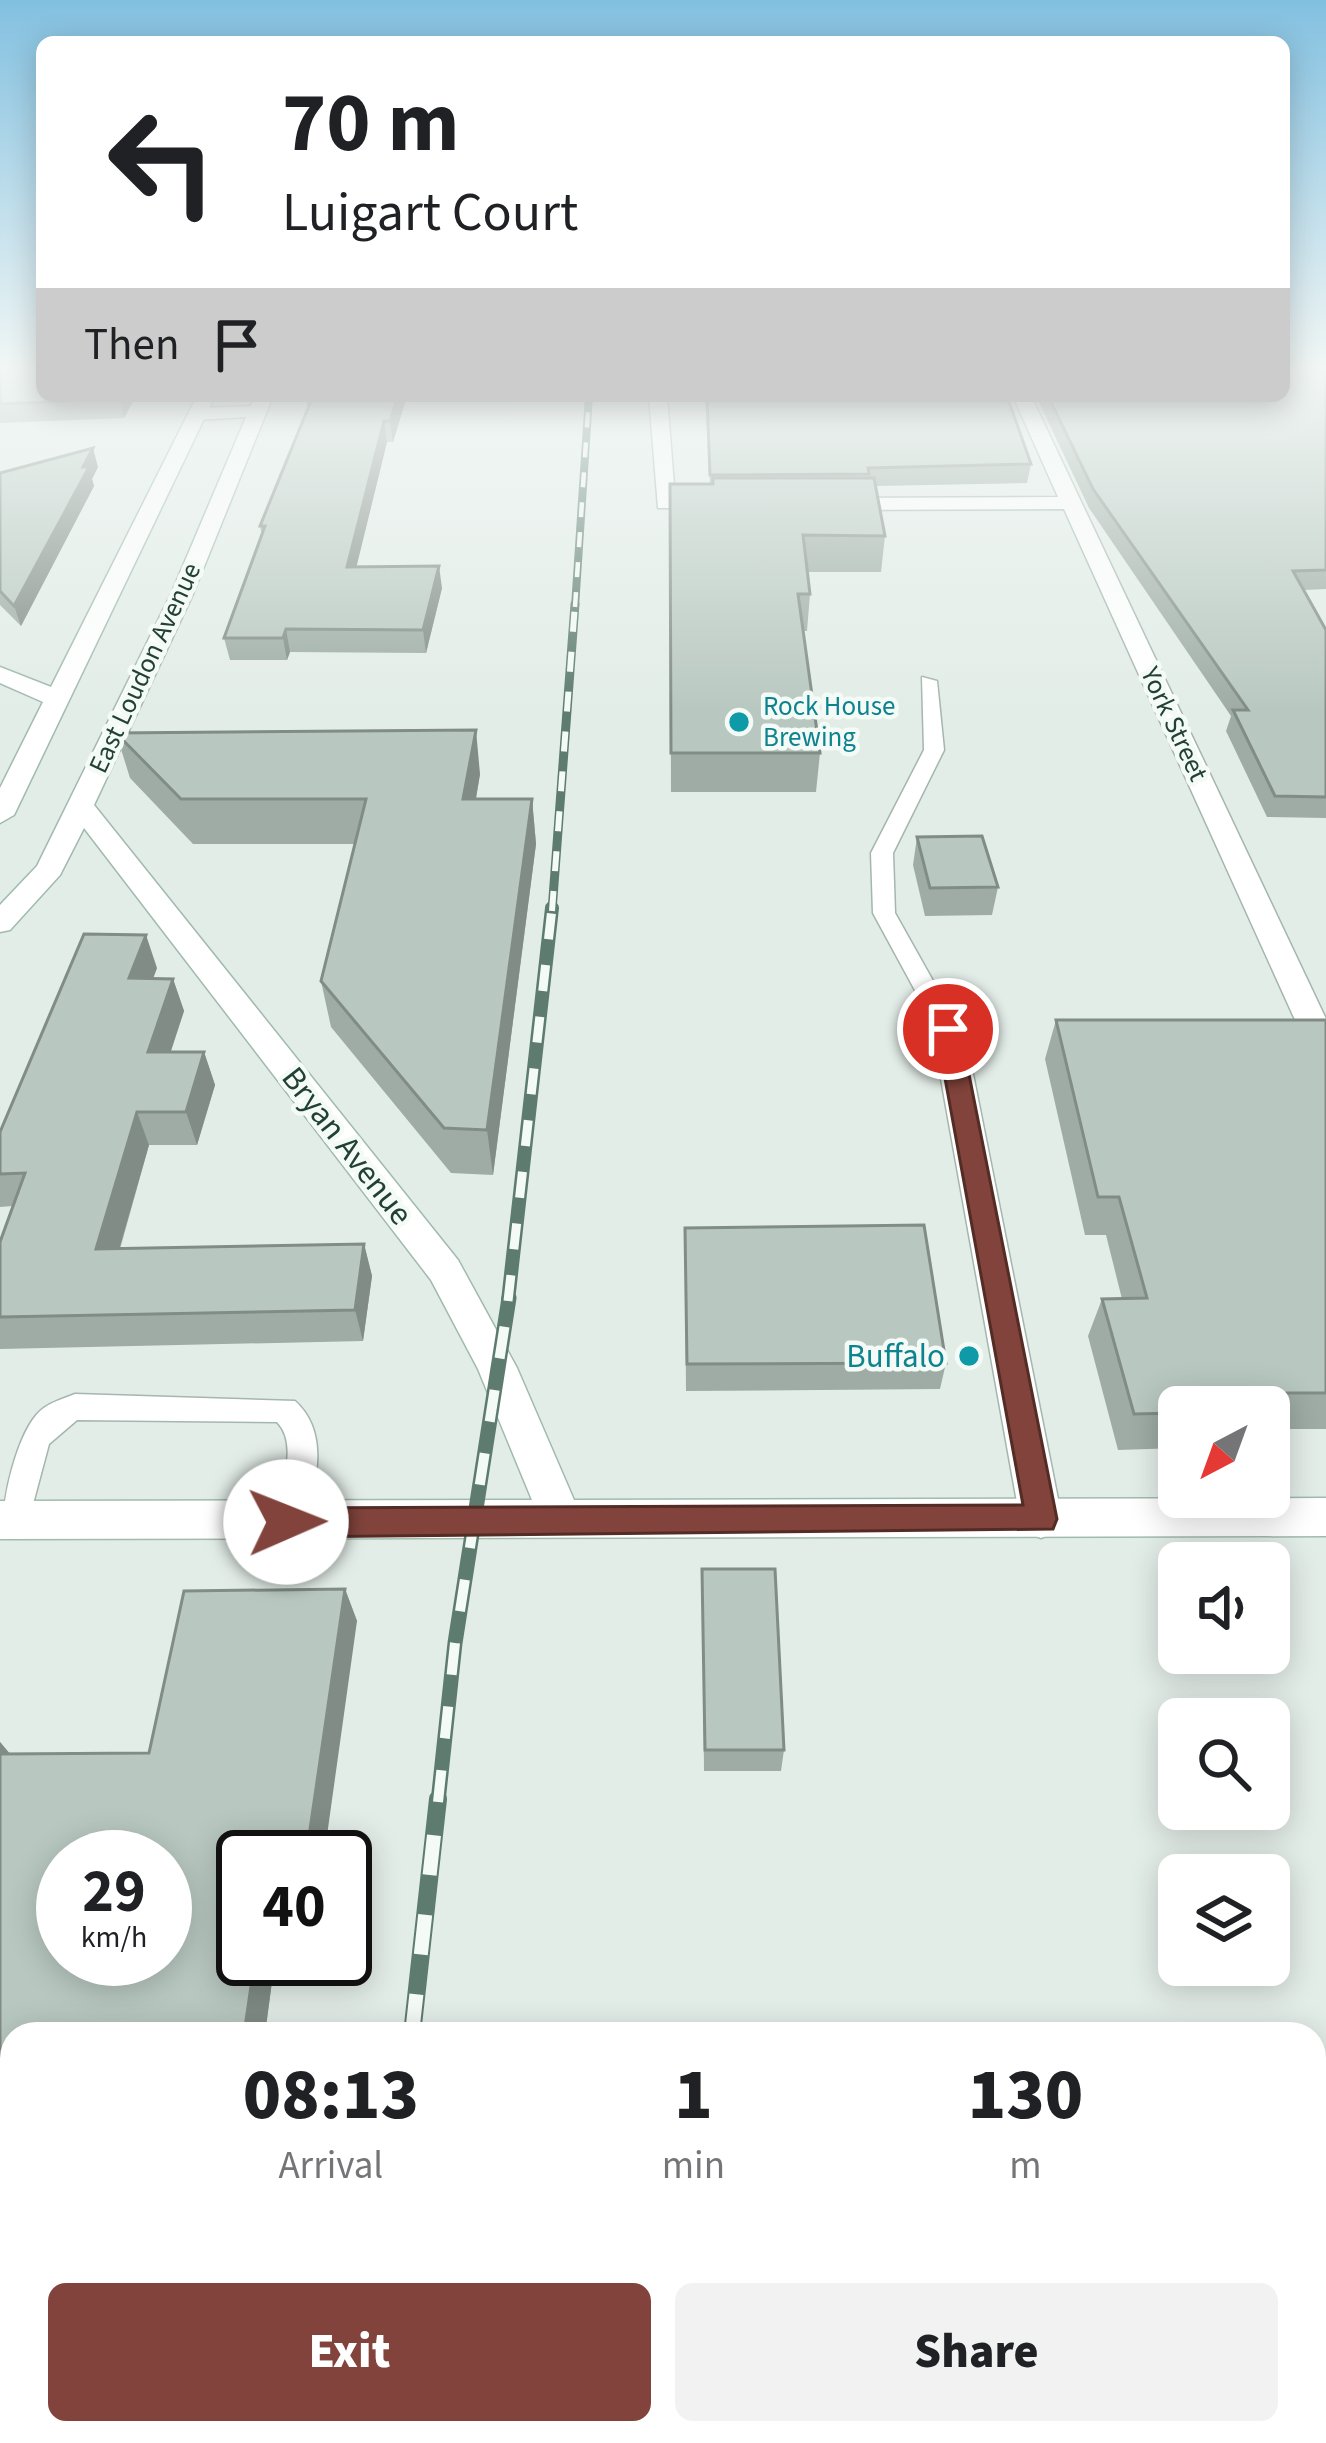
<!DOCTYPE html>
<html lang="en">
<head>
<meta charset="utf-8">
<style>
	:root { --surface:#fff; --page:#f2f2f2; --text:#202124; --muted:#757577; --accent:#81433b }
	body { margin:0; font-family:"Source Sans 3",sans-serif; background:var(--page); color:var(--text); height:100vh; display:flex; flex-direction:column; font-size:45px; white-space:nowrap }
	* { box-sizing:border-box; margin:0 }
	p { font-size:39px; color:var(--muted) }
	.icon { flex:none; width:66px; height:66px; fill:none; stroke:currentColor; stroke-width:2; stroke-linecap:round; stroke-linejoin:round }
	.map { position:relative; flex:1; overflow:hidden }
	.sheet { position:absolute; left:0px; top:2022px; width:1326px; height:423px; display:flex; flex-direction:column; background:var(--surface); border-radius:36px 36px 0 0; box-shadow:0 6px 30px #0003 }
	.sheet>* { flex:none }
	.top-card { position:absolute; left:36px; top:36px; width:1254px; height:366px; border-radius:18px; box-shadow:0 6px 30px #0003; background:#fff; color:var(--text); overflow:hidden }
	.needle { width:78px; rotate:221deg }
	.controls { position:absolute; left:1158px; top:1386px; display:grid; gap:24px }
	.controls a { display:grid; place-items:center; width:132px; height:132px; border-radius:18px; background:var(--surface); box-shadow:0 6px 30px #0003; font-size:60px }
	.speed { position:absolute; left:36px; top:1830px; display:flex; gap:24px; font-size:60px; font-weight:700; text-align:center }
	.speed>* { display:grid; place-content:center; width:156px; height:156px; border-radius:50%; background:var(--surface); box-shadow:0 6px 30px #0003; line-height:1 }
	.speed small { font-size:30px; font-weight:400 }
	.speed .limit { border:6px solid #111; border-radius:18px; background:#fff; color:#111 }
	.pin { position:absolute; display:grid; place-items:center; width:102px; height:102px; color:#fff; margin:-51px; border:6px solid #fff; border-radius:50%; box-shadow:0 3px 12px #0007 }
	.me { position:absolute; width:132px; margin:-66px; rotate:89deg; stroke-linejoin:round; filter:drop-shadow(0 0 9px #0008) }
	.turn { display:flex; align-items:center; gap:42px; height:252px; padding:0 48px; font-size:54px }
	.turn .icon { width:156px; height:156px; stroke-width:2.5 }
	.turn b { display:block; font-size:84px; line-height:102px }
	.then { display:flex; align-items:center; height:114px; padding:0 48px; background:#0003; gap:24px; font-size:45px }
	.eta { display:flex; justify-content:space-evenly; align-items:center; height:204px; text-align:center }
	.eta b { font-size:72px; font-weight:800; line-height:84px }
	.cta { display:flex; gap:24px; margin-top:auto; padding:24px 48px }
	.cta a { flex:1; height:138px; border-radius:18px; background:var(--accent); color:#fff; font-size:48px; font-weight:800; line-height:138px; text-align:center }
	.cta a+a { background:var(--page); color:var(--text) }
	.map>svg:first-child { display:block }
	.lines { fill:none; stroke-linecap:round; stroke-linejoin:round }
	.lane-casing { stroke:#a5b6ae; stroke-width:3 }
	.street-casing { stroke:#a5b6ae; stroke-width:3 }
	.secondary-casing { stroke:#a1baae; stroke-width:3 }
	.lane { fill:#fff; fill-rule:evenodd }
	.street { fill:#fff; fill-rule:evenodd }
	.secondary { fill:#fff; fill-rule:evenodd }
	.rail-far4-casing { stroke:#5d7b6f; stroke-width:8 }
	.rail-far3-casing { stroke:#5d7b6f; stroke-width:9 }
	.rail-far2-casing { stroke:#5d7b6f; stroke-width:14 }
	.rail-far1-casing { stroke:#5d7b6f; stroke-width:15 }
	.rail-casing { stroke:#5d7b6f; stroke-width:18 }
	.rail-far4 { stroke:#f4faf6; stroke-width:4.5; stroke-dasharray:15; stroke-linecap:butt }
	.rail-far3 { stroke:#f4faf6; stroke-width:6; stroke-dasharray:20; stroke-linecap:butt }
	.rail-far2 { stroke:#f4faf6; stroke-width:9; stroke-dasharray:26; stroke-linecap:butt }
	.rail-far1 { stroke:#f4faf6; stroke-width:10; stroke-dasharray:32; stroke-linecap:butt }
	.rail { stroke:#f4faf6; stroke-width:14; stroke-dasharray:40; stroke-linecap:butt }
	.wall { fill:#9eaca5 }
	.shaded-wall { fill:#818c86 }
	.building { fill:#b8c8c0; stroke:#818c86; stroke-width:3; fill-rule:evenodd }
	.route { fill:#81433b; stroke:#542c26; stroke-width:3 }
	.culture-dot { fill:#0f9aa8; stroke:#f4faf6; stroke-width:4.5 }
	.labels { text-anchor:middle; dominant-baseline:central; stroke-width:9; stroke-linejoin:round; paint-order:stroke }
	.far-street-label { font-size:27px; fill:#224034; stroke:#f4faf6 }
	.far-culture-label { font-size:27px; fill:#0d838f; stroke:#f4faf6; text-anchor:start }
	.street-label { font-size:33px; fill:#224034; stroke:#f4faf6 }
	.culture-label { font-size:33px; fill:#0d838f; stroke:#f4faf6; text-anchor:end }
</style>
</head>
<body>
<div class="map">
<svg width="1326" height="2443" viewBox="0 0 1326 2443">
	<rect width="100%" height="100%" fill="#e3ede8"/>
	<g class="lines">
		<!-- lane casing -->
		<g class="lane-casing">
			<g id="lane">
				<polygon points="922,677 937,681 944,750 893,853 895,913 960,1029 948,1037 936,1029 873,913 871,853 924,750"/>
				<path d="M75,1394L295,1401C332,1434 316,1492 297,1532L286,1536L275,1532L270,1522C278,1494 301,1447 277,1422L77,1420L49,1444L26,1530L15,1534L4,1530C0,1503 18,1431 40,1411C50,1402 63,1399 75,1394Z"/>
			</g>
		</g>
		<!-- street casing -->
		<g class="street-casing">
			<g id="street">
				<polygon points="649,396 667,396 675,498 721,498 731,504 728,508 658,508"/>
				<polygon points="1013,396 1031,396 1326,1019 1326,1064 1310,1053 1064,509 830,510 820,504 830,498 1058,497"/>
				<polygon points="257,406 264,408 264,416 197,420 188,414 197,408"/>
				<polygon points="948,1018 964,1029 1062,1519 1056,1532 1041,1538 1026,1532 1020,1519 932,1029"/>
			</g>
		</g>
		<!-- secondary casing -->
		<g class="secondary-casing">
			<g id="secondary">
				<polygon points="197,396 215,396 14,815 0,823 0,788 43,702 0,683 0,667 51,687"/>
				<polygon points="255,396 273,396 193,594 94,805 458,1260 517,1368 574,1500 1326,1498 1326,1536 0,1539 0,1501 532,1500 478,1369 431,1280 84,828 60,875 10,930 0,932 0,905 37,866 171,594"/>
			</g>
		</g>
		<!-- lane -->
		<use href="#lane" class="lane"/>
		<!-- street -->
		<use href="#street" class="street"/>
		<!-- secondary -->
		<use href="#secondary" class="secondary"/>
		<!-- rail-far4 casing -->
		<g class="rail-far4-casing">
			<polyline id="rail-far4" points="575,607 589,396"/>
		</g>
		<!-- rail-far3 casing -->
		<g class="rail-far3-casing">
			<polyline id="rail-far3" points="552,911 575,604"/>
		</g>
		<!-- rail-far2 casing -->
		<g class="rail-far2-casing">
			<polyline id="rail-far2" points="508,1301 552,908"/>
		</g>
		<!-- rail-far1 casing -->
		<g class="rail-far1-casing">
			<polyline id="rail-far1" points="438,1802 455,1643 509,1298"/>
		</g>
		<!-- rail casing -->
		<g class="rail-casing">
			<g id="rail">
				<polyline points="412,2034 438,1799"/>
				<polyline points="359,2443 361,2433"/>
			</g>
		</g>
		<!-- rail-far4 -->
		<use href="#rail-far4" class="rail-far4"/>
		<!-- rail-far3 -->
		<use href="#rail-far3" class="rail-far3"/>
		<!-- rail-far2 -->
		<use href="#rail-far2" class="rail-far2"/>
		<!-- rail-far1 -->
		<use href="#rail-far1" class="rail-far1"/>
		<!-- rail -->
		<use href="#rail" class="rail"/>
	</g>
	<!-- wall -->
	<g class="wall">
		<polygon points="0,369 42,396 136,396 124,418 0,423"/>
		<polygon points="1326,369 1326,589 1304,590 1326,630 1326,818 1267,817 1226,731 1231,716 1089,508 1036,396 1284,396"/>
		<polygon points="306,396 407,396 393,442 387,442 356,567 442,588 426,653 290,652 287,660 230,660 224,638 262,535 260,526 308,408"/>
		<polygon points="705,396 1007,396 1031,464 1027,483 876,486 885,536 881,572 807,572 810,594 807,631 803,631 820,753 816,792 671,792 670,484 710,484"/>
		<polygon points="98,467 92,479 94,486 21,626 0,605 0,473"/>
		<polygon points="116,733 480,774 476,799 532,799 536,844 493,1175 451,1173 331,1027 321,981 354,844 193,844 130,778"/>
		<polygon points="917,837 998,887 992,915 925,916 913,865"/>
		<polygon points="157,968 153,978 173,979 184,1011 170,1052 204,1052 215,1085 197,1145 149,1145 120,1249 364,1244 372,1276 363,1341 0,1349 0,1243 13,1206 0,1207 0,1132"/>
		<polygon points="1056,1020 1326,1020 1326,1429 1269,1429 1269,1407 1179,1407 1179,1448 1118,1450 1088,1336 1102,1299 1122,1299 1106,1235 1085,1235 1045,1059"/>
		<polygon points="685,1255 946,1363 940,1389 686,1391"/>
		<polygon points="702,1569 784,1750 781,1771 704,1771"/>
		<polygon points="345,1589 357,1621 243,1857 275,1959 265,2034 12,2034 12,2138 0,2139 0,1742 10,1754 149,1753"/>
	</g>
	<!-- shaded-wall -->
	<g class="shaded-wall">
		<polygon points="121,396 136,396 124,418 120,399"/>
		<polygon points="398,396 407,396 393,442 390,421"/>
		<polygon points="384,421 387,442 351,589 347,567"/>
		<polygon points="93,448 98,467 92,479 94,486 21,626 14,606"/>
		<polygon points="439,566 442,588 426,653 423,630"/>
		<polygon points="286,629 290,652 287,660 283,638"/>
		<polygon points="476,730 480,774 468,844 463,799"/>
		<polygon points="532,799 536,844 493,1175 487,1130"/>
		<polygon points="146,935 157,968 141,1011 129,978"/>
		<polygon points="173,979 184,1011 160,1085 148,1052"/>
		<polygon points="204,1052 215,1085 197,1145 186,1112"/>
		<polygon points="137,1112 149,1145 110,1281 96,1249"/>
		<polygon points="364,1244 372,1276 363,1341 355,1310"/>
		<polygon points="345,1589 357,1621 324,1857 306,1857"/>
		<polygon points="0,1742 16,1761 0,1772"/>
		<polygon points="255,1959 275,1959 265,2034 244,2034"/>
	</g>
	<!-- building -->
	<g class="building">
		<polygon points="0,369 42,369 42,396 121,396 120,399 0,404"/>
		<polygon points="1284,369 1326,369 1326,570 1293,571 1326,630 1326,797 1275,796 1233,710 1248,710 1093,489 1048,396 1284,396"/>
		<polygon points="313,396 398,396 390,421 384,421 347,567 439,566 423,630 286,629 283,638 224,638 265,526 260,526"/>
		<polygon points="707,396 1007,396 1031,464 868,468 869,474 710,475"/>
		<polygon points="93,448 83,467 89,467 14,606 0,591 0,473"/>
		<polygon points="713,478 874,478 885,536 803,535 810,594 798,594 820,753 671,753 670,484 713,484"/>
		<polygon points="476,730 463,799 532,799 487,1130 444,1128 321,981 366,799 181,799 116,733"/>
		<polygon points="982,836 998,887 930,888 917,837"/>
		<polygon points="84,934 146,935 129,978 173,979 148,1052 204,1052 186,1112 137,1112 96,1249 364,1244 355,1310 0,1317 0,1242 25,1173 0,1174 0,1132"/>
		<polygon points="1056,1020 1326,1020 1326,1393 1212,1393 1217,1407 1179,1407 1179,1413 1134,1414 1102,1299 1147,1298 1119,1197 1098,1197"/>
		<polygon points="924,1225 946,1363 687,1364 685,1228"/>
		<polygon points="702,1569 775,1569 784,1750 705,1750"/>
		<path d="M345,1589L306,1857H243V1959H255L244,2034H12V2121H0V1754L149,1753L184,1591ZM63,1857H165V1959H63Z"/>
	</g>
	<!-- sky -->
	<linearGradient id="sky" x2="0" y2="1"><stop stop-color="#82c0e0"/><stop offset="0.52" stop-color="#f2f7f5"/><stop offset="1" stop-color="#f2f7f5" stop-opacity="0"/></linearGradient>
	<rect width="1326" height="711" fill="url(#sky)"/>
	<!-- route -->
	<polygon class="route" points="948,1021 960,1029 1057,1519 1053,1529 286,1537 275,1532 270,1522 275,1512 286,1508 1023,1505 936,1029"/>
	<!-- markers -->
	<g class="culture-dot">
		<circle cx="739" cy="722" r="12"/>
		<circle cx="969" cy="1356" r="12"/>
	</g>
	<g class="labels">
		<!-- far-street labels -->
		<g class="far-street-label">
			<text transform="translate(145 668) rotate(-65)">East Loudon Avenue</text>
			<text transform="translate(1174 724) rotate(65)">York Street</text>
		</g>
		<!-- far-culture labels -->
		<g class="far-culture-label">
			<text x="763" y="706">Rock House<tspan x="763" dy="31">Brewing</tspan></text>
		</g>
		<!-- street labels -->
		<g class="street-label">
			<text transform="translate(347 1146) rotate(52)">Bryan Avenue</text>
		</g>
		<!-- culture labels -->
		<g class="culture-label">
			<text x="945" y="1356">Buffalo</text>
		</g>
	</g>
</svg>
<div class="controls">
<a><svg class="needle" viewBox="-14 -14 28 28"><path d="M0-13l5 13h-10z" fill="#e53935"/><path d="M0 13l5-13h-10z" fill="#757577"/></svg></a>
<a><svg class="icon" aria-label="sound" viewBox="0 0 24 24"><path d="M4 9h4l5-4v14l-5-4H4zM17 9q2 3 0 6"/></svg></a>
<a><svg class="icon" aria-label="search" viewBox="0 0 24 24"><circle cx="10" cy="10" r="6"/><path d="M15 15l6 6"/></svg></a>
<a><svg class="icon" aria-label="layers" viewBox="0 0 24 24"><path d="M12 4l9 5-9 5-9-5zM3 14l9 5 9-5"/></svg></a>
</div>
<div class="speed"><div>29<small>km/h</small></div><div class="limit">40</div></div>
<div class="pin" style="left:948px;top:1029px;background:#d93025"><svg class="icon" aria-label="arrive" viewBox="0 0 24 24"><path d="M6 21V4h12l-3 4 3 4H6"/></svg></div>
<svg class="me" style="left:286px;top:1522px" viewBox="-20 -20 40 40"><circle r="19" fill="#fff"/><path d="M0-13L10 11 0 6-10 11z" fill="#81433b"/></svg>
<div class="top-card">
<div class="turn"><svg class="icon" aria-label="left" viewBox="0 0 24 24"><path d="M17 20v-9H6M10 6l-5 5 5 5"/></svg><div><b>70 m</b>Luigart Court</div></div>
<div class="then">Then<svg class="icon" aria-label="arrive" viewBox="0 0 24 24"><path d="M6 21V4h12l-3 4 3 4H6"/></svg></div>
</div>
<section class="sheet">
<div class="eta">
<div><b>08:13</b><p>Arrival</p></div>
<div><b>1</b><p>min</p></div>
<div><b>130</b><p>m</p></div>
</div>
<div class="cta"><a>Exit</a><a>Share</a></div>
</section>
</div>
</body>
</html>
